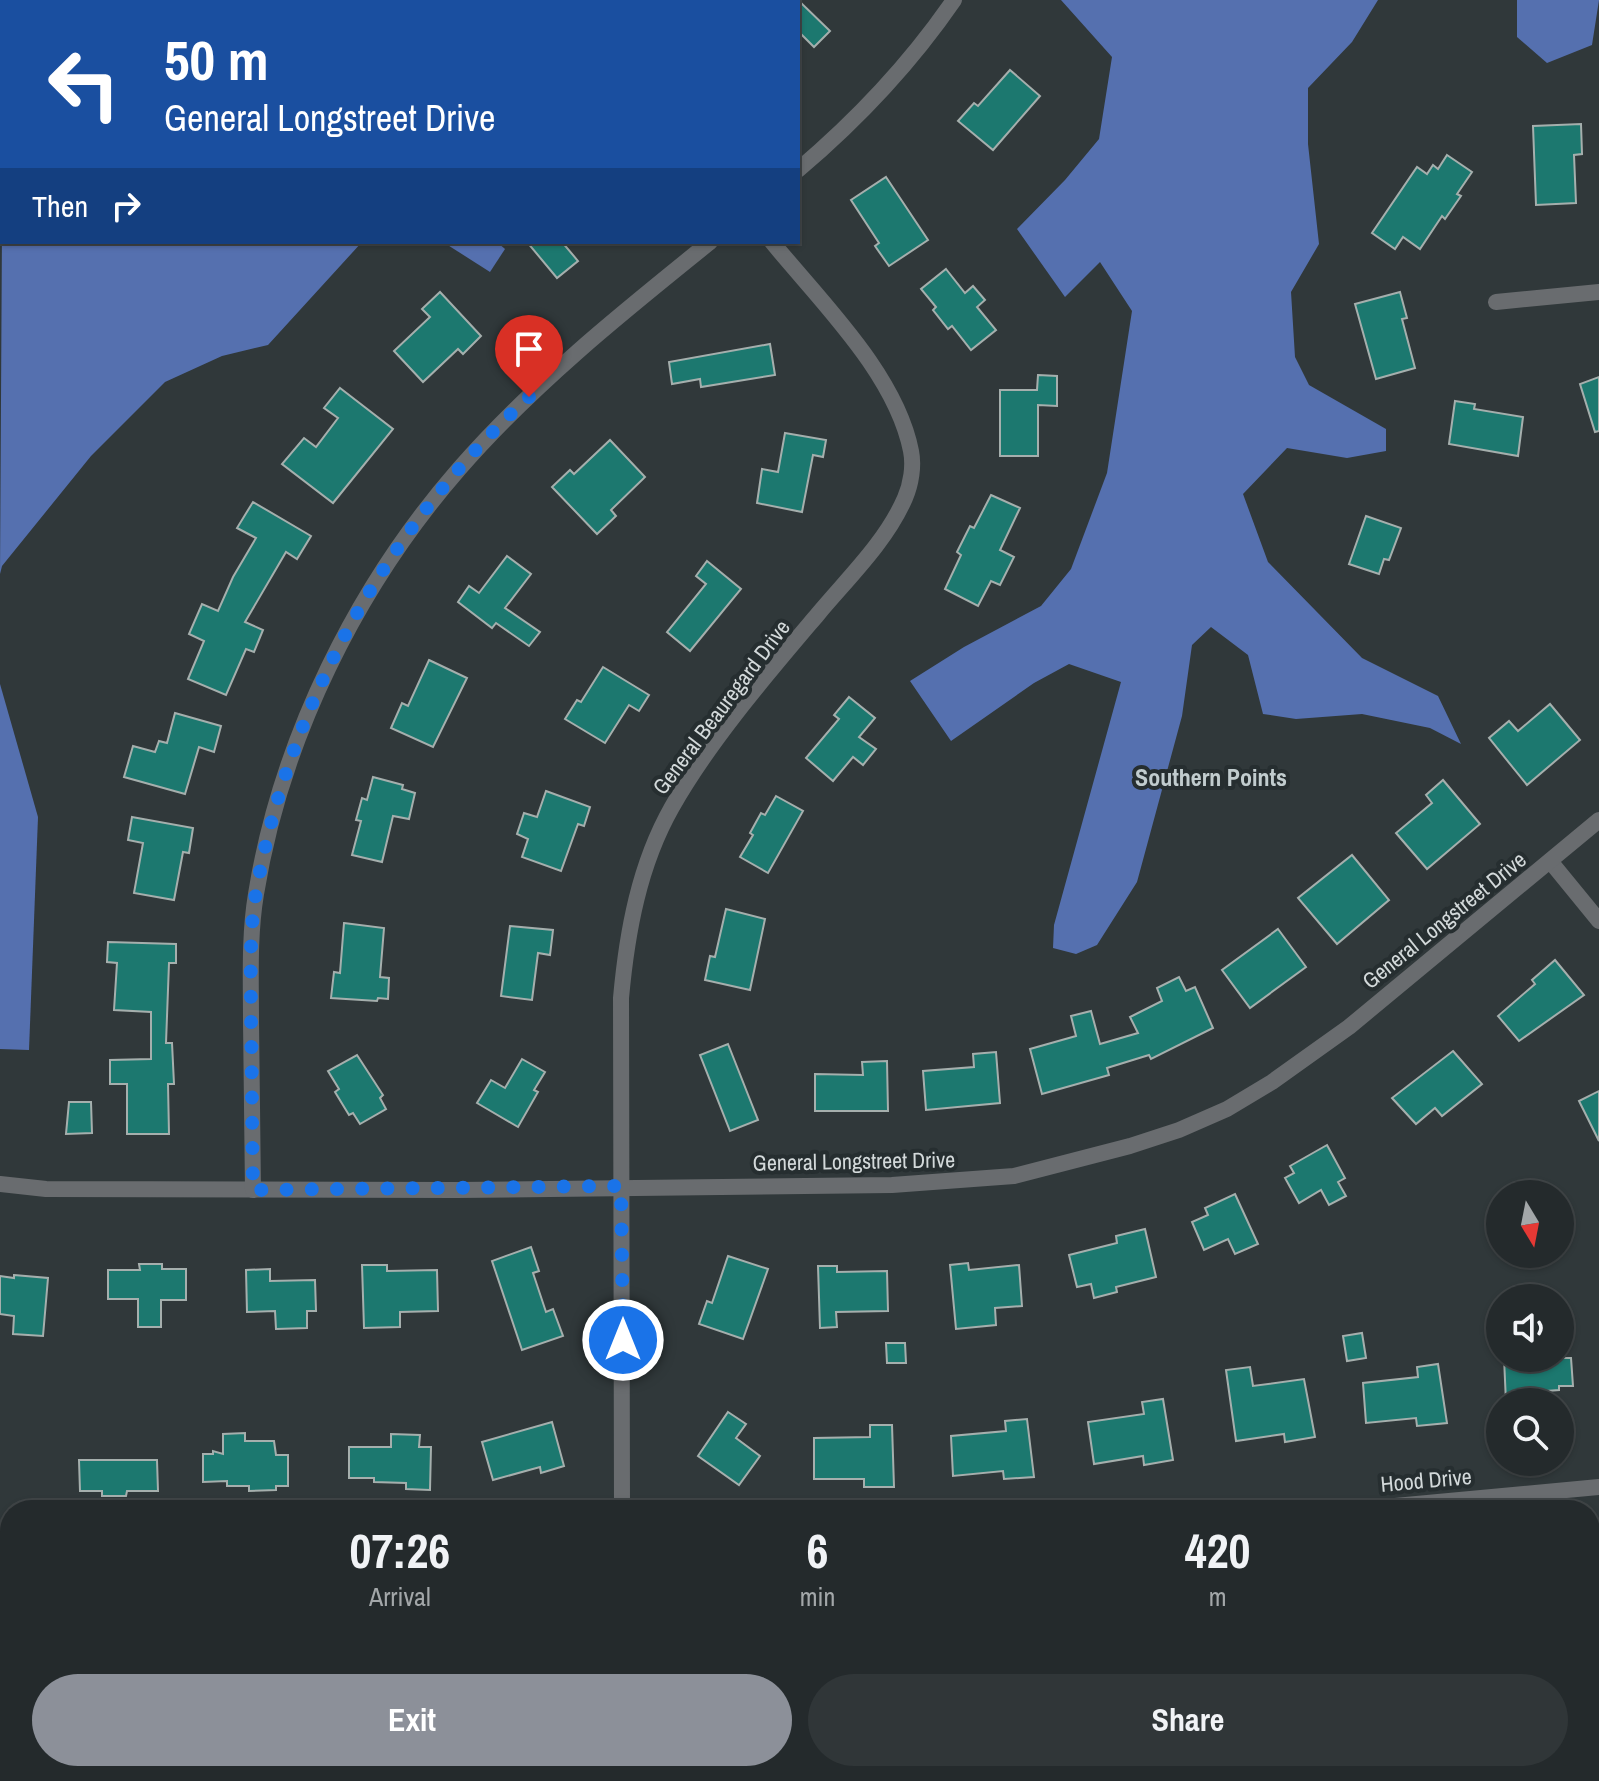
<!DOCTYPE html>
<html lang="en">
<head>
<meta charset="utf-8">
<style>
	:root { --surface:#242a2c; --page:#303638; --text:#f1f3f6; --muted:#a3a7a9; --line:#414648; --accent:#8c9099 }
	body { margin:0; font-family:"Archivo Narrow",sans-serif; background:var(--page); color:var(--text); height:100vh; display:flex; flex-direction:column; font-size:30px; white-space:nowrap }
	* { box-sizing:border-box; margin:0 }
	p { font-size:26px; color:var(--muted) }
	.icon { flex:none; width:44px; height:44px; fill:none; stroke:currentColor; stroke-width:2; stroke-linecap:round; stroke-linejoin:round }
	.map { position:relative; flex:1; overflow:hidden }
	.panel { position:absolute; left:0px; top:1500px; width:1600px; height:282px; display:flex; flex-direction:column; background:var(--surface); border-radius:32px 32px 0 0; box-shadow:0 2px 6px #0004,0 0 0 2px var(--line) }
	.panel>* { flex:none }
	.guide { position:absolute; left:0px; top:0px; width:800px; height:244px; box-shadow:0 2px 6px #0004,0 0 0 2px var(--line); background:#1a4fa0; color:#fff; overflow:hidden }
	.needle { width:52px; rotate:170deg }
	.buttons { position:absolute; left:1486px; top:1180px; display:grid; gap:16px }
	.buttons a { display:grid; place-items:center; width:88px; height:88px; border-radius:50%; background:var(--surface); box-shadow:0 2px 6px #0004,0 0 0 2px var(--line); font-size:40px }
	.pin { position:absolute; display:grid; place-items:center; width:68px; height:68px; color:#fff; margin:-82px -34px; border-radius:50% 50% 50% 0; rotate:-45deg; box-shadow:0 0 8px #0007 }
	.pin .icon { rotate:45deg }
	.me { position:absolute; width:88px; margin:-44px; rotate:0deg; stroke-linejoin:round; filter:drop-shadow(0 0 6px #0008) }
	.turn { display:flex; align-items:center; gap:28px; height:168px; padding:0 32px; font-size:36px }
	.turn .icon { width:104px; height:104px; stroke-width:2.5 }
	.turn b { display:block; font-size:56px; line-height:68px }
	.then { display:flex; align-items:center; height:76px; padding:0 32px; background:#0003; gap:16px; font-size:30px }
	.eta { display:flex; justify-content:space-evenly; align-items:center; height:136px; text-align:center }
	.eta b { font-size:48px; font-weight:800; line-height:56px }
	.cta { display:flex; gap:16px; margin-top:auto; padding:16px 32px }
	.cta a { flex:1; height:92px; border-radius:48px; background:var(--accent); color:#fff; font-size:32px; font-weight:800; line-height:92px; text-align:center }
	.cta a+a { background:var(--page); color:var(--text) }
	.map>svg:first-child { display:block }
	.water { fill:#5570af }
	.building { fill:#1c786f; stroke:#a5afad; stroke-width:2 }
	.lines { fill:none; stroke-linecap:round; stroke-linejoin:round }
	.minor { stroke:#696c6f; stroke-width:16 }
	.route { stroke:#1a73e8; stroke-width:14; stroke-dasharray:0 25.2 }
	.labels { text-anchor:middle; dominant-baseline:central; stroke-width:8; stroke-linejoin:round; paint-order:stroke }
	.street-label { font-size:22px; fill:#d3d9da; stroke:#262e30 }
	.neighbourhood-label { font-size:24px; font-weight:bold; fill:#c1ccce; stroke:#262e30 }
</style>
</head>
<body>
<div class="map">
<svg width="1599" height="1781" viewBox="0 0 1599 1781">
	<rect width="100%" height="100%" fill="#30383a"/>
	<!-- water -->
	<g class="water">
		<polygon points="198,0 542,0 197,2"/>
		<polygon points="1061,0 1378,0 1352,42 1308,88 1308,144 1319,244 1291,292 1295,357 1309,385 1386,429 1386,451 1347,458 1287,448 1243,494 1268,562 1362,658 1438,696 1461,744 1430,728 1362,714 1296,719 1263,714 1248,655 1211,627 1192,645 1182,716 1137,882 1097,945 1076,954 1053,948 1054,925 1121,682 1069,664 1034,683 951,741 910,681 964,647 1041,606 1071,569 1107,473 1132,311 1100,262 1065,297 1017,229 1065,180 1099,139 1112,57"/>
		<polygon points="1517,0 1599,0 1592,45 1547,63 1517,37"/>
		<polygon points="2,227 2,242 362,242 268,345 222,356 165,382 91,456 2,566 0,574"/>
		<polygon points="443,242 497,242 505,249 490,272"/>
		<polygon points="0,684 38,817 29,1050 0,1049"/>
	</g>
	<!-- building -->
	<g class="building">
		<polygon points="798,0 830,31 814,47 798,31"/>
		<polygon points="1010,70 1040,96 993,150 958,121 974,103 978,106"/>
		<polygon points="1581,124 1582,154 1574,155 1576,203 1536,205 1533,126"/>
		<polygon points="1447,155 1472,172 1457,194 1461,196 1445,219 1442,216 1420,249 1403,237 1395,249 1372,233 1417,167 1427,174 1433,165 1438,169"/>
		<polygon points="886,177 928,240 889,266 875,246 879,243 851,200"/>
		<polygon points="527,242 562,242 578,261 557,278"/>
		<polygon points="946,269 965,293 973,286 985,300 977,307 996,330 971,350 952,326 948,329 933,310 936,307 921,289"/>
		<polygon points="440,292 481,336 463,354 458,349 423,382 394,351 430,317 422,309"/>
		<polygon points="1400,292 1407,318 1402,319 1415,368 1376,379 1355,304"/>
		<polygon points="770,344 775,375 701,387 700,379 672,384 669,362"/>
		<polygon points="1038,375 1057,376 1057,406 1038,405 1038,456 1000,456 1000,390 1037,390"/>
		<polygon points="1599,377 1599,431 1595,432 1580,384"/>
		<polygon points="340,388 393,429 333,503 282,464 304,438 316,447 338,418 324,408"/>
		<polygon points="1455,401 1475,404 1474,409 1523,417 1518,456 1449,444"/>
		<polygon points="785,433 826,440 823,457 813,455 802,512 757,503 762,469 778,472"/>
		<polygon points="610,440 645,477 611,510 616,516 597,534 552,487 570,470 574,474"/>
		<polygon points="991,495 1020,508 1000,550 1014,557 1000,585 991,581 978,606 945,589 961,555 957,552 970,526 974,528"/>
		<polygon points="253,502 311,536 297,559 286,552 245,622 263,630 254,652 246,649 226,695 188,679 204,641 189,634 202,604 218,611 233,577 256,538 237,528"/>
		<polygon points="1366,516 1401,528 1389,560 1384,559 1379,574 1349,564"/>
		<polygon points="507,556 531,574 505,608 540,632 529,646 496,623 492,628 458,602 469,586 479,593"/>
		<polygon points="707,561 741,589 690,651 667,632 706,584 696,576"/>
		<polygon points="429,660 467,678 433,747 391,728 402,703 408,706"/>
		<polygon points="603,667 649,695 639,711 629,705 605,743 565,719 577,700 581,702"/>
		<polygon points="849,697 875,718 859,737 876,749 863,765 853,757 833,781 806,758 839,719 834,715"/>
		<polygon points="1550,704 1580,740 1527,785 1489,738 1509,721 1518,731"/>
		<polygon points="175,713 221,726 214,752 199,747 185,794 124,777 133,746 155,752 159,741 167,743"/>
		<polygon points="373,777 403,785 402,789 415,793 409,819 393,816 382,862 352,855 361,821 356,820 362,798 367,800"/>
		<polygon points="1443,780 1480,824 1427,869 1396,833 1432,803 1426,795"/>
		<polygon points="546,791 590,807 584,826 578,824 561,871 522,857 528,839 517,834 524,813 537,817"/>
		<polygon points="776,796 803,811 768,873 740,857 753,835 750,833 761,813 765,815"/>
		<polygon points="132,817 193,828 189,853 183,852 174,900 134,893 143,843 128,840"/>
		<polygon points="1352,855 1389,900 1337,944 1298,898"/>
		<polygon points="726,909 765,919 750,990 705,980 710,956 715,957"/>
		<polygon points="344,923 384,928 380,977 389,978 388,999 378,998 377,1001 331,998 334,972 340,973"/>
		<polygon points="510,926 553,930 550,955 538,953 532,1000 501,996"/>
		<polygon points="1278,929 1306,967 1250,1008 1222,970"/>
		<polygon points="108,942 176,944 176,963 169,963 166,1043 172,1043 174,1084 168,1084 169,1134 127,1134 127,1084 110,1084 110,1060 151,1059 151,1012 114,1010 117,963 107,962"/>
		<polygon points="1555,960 1584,995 1519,1041 1498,1016 1535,984 1532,980"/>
		<polygon points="1179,977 1186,991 1195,987 1213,1028 1151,1059 1149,1055 1107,1068 1109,1075 1042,1094 1030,1049 1076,1036 1071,1016 1091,1011 1100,1044 1138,1033 1130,1017 1162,1001 1157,988"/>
		<polygon points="728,1044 758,1120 730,1131 700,1055"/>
		<polygon points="1453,1051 1482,1084 1442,1116 1435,1108 1416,1124 1392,1098"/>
		<polygon points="996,1052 1000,1103 926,1110 923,1071 974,1067 973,1054"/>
		<polygon points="357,1055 383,1095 380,1098 386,1109 360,1124 353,1113 349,1115 335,1092 339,1089 328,1071"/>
		<polygon points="522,1059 545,1072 534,1090 538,1092 518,1127 477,1103 491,1080 505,1088"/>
		<polygon points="887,1061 888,1111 815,1111 815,1074 863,1075 862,1062"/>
		<polygon points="1599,1091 1599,1141 1579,1101"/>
		<polygon points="69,1102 91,1102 92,1133 66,1134"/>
		<polygon points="1327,1145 1345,1178 1338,1182 1346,1196 1329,1205 1321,1190 1299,1203 1285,1178 1294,1173 1290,1166"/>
		<polygon points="1235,1194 1258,1244 1235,1254 1228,1239 1204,1250 1192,1222 1208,1215 1205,1208"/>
		<polygon points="1145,1229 1156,1277 1116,1287 1117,1292 1094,1298 1091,1284 1077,1287 1069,1255 1117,1243 1116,1236"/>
		<polygon points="531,1247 539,1271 533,1273 546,1312 553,1309 563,1336 522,1350 492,1261"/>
		<polygon points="728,1256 768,1269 743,1339 699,1324 707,1301 712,1303"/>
		<polygon points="968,1263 969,1270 1019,1265 1022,1306 995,1308 996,1325 956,1329 950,1265"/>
		<polygon points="139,1264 162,1264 162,1269 186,1269 186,1300 161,1300 161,1327 138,1327 138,1299 108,1299 108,1270 140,1270"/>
		<polygon points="362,1265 387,1265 387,1271 437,1270 438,1311 400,1312 400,1327 364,1328"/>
		<polygon points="818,1266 837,1266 837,1272 887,1271 888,1311 836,1312 837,1327 820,1328"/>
		<polygon points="270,1269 270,1281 315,1280 316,1311 307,1311 307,1328 276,1329 275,1311 247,1312 246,1270"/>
		<polygon points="14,1275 48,1278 43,1336 13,1334 14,1316 0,1314 0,1276 14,1278"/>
		<polygon points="1362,1333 1366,1358 1347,1361 1343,1336"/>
		<polygon points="886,1343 905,1343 906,1363 887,1363"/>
		<polygon points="1504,1358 1571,1358 1573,1386 1559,1386 1559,1390 1533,1392 1534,1402 1506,1402"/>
		<polygon points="1438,1364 1447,1423 1417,1426 1416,1418 1366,1423 1363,1383 1418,1377 1417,1367"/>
		<polygon points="1250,1367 1253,1386 1304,1379 1315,1437 1285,1442 1284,1434 1236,1441 1226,1370"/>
		<polygon points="1163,1399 1173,1460 1144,1465 1143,1456 1094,1464 1088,1422 1144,1414 1142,1402"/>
		<polygon points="728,1412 746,1424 736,1438 760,1456 739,1485 698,1456"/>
		<polygon points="1027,1419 1034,1477 1004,1479 1003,1471 953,1476 951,1436 1006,1431 1005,1421"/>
		<polygon points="552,1422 564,1466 541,1473 540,1467 493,1480 482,1442"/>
		<polygon points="870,1425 892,1425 894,1487 864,1487 864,1479 814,1479 814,1438 870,1437"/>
		<polygon points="245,1433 245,1441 274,1441 276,1455 288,1455 288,1486 276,1486 276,1490 249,1491 249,1486 227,1486 227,1481 203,1482 203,1454 213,1454 213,1451 223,1454 223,1434"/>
		<polygon points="391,1434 420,1435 419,1447 431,1447 430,1490 406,1489 406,1483 374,1482 374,1478 349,1478 349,1447 391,1447"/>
		<polygon points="79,1460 157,1460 158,1491 127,1491 126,1496 102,1496 102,1491 80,1491"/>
	</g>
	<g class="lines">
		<!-- minor -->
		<g class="minor">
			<path d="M798,170C857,120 910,64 954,0"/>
			<polyline points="1496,302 1599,292"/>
			<polyline points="1550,861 1599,921"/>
			<polyline points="0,1184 46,1189 456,1190 892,1185 1014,1176 1130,1146 1179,1130 1227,1109 1272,1082 1349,1027 1599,820"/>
			<path d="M253,1190C252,1134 252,1078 251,1021C251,979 249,936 256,894C281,739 357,586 459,469C533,384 623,312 710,242"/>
			<path d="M622,1510L621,998C627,932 639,865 672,807C710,740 768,673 818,614C848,578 886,542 905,498C911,484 914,466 911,451C896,374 821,302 772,242"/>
			<polyline points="1352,1510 1599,1487"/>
			<polyline points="0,1568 10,1567"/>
			<polyline points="624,1772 625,1781"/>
		</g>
	</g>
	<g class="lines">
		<!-- route -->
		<path class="route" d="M529,397C388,525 288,706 256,893C249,933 251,974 251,1015C252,1073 252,1132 253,1190L621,1186L623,1340"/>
	</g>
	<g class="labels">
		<!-- street labels -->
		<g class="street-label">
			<text transform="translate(721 707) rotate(-53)">General Beauregard Drive</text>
			<text transform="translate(1444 920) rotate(-39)">General Longstreet Drive</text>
			<text transform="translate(854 1161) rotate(-1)">General Longstreet Drive</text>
			<text transform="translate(1426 1480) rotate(-5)">Hood Drive</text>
		</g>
		<!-- neighbourhood labels -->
		<g class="neighbourhood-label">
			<text x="1211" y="777">Southern Points</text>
		</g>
	</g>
</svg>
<div class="buttons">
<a><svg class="needle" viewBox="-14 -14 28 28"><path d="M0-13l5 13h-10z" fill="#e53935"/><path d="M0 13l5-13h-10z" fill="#a3a7a9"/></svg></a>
<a><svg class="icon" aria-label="sound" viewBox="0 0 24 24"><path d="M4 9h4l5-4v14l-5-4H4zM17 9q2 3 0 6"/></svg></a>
<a><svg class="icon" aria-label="search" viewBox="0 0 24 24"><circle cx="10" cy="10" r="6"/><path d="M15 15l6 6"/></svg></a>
</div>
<div class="pin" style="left:529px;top:397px;background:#d93025"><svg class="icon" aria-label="arrive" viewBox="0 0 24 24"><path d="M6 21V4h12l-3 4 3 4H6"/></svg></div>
<svg class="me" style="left:623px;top:1340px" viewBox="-20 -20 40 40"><circle r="17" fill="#1a73e8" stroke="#fff" stroke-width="3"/><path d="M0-11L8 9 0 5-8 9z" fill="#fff"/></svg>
<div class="guide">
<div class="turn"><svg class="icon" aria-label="left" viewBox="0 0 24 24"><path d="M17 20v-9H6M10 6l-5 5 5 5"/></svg><div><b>50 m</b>General Longstreet Drive</div></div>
<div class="then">Then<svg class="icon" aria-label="right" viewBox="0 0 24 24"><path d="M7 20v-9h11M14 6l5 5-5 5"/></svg></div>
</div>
<section class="panel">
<div class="eta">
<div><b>07:26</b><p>Arrival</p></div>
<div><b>6</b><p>min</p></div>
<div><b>420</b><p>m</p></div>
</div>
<div class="cta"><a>Exit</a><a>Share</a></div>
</section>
</div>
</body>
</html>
